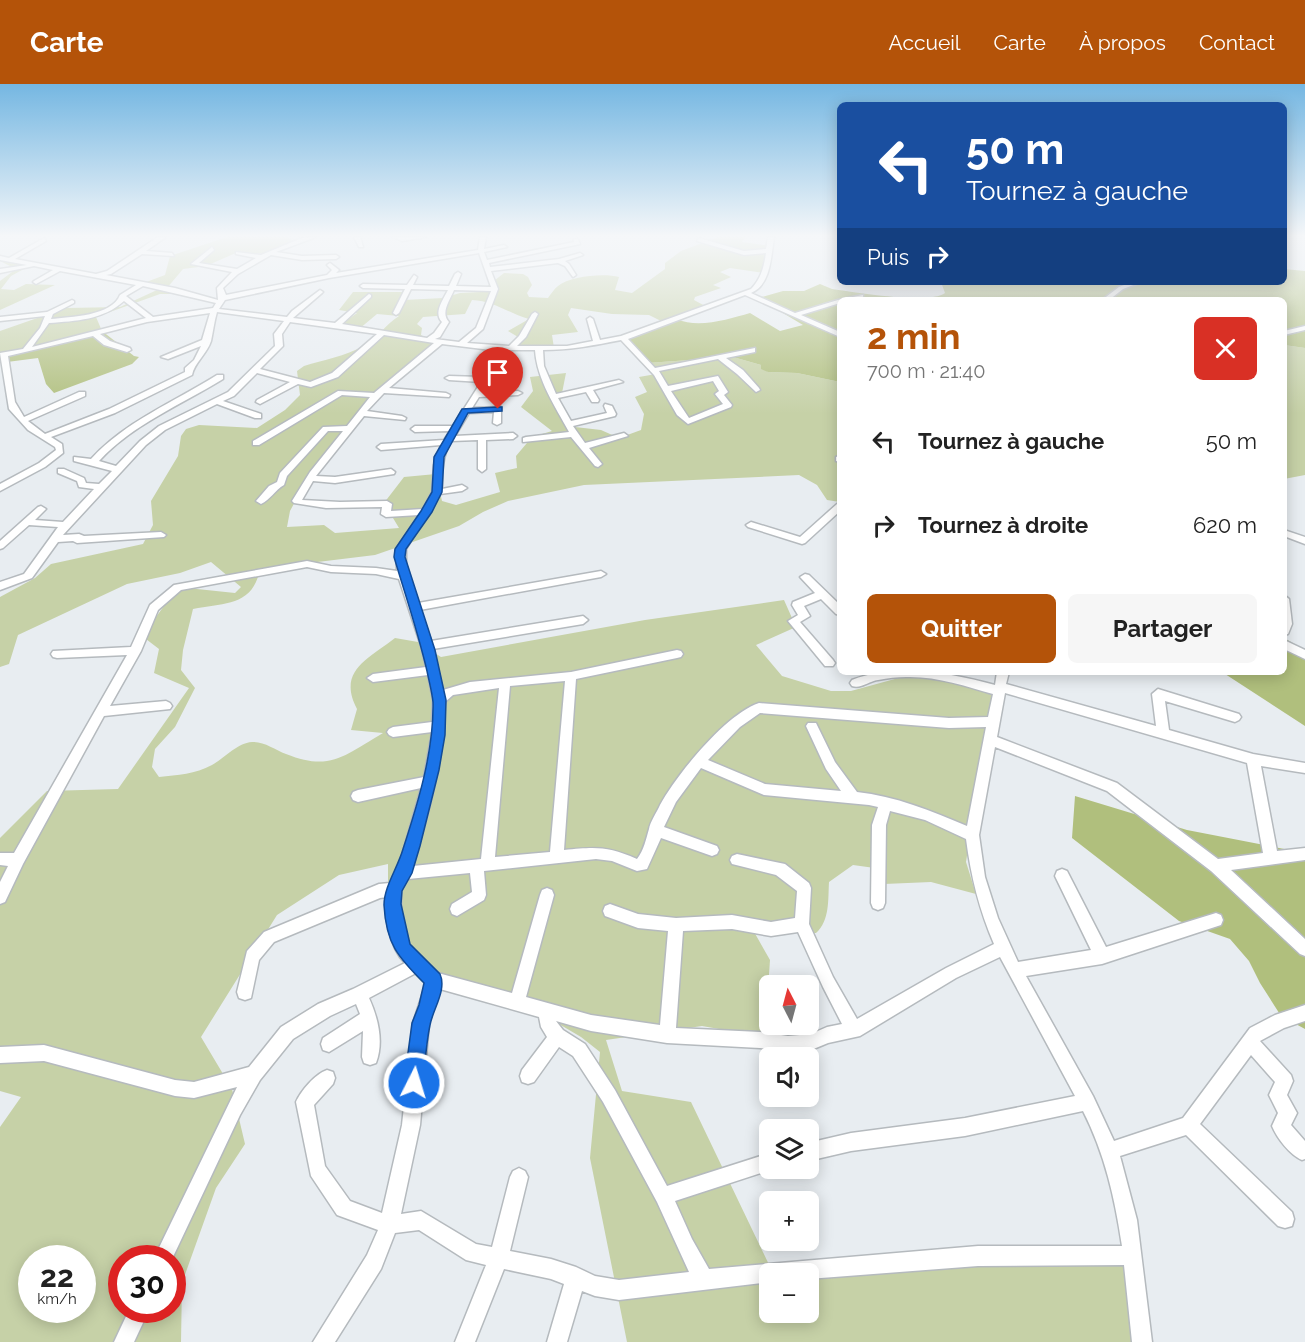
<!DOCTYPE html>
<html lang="fr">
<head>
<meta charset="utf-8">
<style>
	:root { --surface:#fff; --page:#f6f6f6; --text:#222; --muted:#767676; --accent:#b45309 }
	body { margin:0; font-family:Raleway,sans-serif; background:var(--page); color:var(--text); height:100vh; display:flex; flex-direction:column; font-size:22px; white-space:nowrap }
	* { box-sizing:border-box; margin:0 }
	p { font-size:20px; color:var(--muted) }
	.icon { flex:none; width:33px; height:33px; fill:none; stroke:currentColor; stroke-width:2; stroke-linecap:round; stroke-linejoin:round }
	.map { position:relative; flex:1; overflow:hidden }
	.panel { position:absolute; left:837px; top:213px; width:450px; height:378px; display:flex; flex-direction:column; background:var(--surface); border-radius:9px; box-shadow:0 3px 15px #0003 }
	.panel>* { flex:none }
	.banner { position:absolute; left:837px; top:18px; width:450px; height:183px; border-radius:9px; box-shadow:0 3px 15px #0003; background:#1a4fa0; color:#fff; overflow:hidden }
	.needle { width:39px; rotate:354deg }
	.buttons { position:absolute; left:759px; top:891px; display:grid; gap:12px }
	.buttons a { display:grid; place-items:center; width:60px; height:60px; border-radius:9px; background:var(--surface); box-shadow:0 3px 15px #0003; font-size:30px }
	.speed { position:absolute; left:18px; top:1161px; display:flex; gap:12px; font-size:30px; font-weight:700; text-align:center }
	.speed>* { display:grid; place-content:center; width:78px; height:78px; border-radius:50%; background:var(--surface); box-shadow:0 3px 15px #0003; line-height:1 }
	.speed small { font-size:15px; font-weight:400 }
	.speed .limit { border:9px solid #d22; background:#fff; color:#111 }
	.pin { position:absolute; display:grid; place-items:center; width:51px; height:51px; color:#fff; margin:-62px -26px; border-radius:50% 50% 50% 0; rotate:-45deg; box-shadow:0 0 6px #0007 }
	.pin .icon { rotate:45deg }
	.me { position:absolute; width:66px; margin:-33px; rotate:5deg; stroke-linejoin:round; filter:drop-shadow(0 0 4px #0008) }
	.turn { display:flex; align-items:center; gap:21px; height:126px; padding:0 30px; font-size:27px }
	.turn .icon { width:78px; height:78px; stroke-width:2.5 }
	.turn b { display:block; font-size:42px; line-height:51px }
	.then { display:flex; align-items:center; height:57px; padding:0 30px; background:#0003; gap:12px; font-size:22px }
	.round { display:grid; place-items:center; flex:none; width:63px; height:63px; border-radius:9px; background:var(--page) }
	.overview { display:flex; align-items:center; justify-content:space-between; height:102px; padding:0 30px }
	h1 { font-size:36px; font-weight:700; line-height:45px; color:var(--accent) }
	.cta { display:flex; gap:12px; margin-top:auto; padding:12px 30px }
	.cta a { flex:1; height:69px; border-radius:9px; background:var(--accent); color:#fff; font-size:24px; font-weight:700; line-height:69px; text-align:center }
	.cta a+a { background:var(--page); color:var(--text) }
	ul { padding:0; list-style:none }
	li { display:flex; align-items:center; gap:18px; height:84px; padding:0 30px }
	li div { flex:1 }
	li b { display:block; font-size:22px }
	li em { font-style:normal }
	header { display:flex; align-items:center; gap:36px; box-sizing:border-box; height:84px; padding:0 30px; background:var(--accent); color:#fff }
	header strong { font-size:28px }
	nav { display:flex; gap:33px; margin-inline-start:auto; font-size:21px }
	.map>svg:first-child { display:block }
	.green { fill:#c6d1a7; fill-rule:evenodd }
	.forest { fill:#b0bf7d }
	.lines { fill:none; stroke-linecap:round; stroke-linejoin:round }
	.minor-casing { stroke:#b5babe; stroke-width:3 }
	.minor { fill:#fff; fill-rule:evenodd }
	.route { fill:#1a73e8; stroke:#114b97; stroke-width:1.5 }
</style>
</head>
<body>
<header>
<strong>Carte</strong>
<nav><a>Accueil</a><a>Carte</a><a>À propos</a><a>Contact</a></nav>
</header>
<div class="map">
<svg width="1305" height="1258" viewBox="0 0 1305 1258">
	<rect width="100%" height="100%" fill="#e8edf1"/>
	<!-- green -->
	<g class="green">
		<polygon points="227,153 287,153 292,156 270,170 238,168 206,182 183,185 167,204 194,210 160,210 96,233 102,247 21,268 0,271 0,247 66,224 120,223 157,206 141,200 165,191 170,172"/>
		<path d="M718,153H745L742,158L771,162L764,189L730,184L720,188L731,193L713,201L721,204L695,213L694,216L707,223L665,239L649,231L612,230L571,224L568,231L578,248L552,251L554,264H511L518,253L508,247L529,235C508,229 494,217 472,216L465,230L423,233L417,240L422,244L421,251L430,256L442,258L402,285L329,371L319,376L313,384L290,427L287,443L324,441L335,449L399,444L384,419L404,393L436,390L442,417L456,421L500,408L495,389L517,384L516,372L532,353L552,347L521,323L533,307L530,293L566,289L560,319L575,343L601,346L619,354L641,346L644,330L635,313L647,308L639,293L656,290L647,279L733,273L761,281L768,288L797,289L840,298V418L827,416L817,401L799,391L584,401L508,417L483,428L459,442L375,471L260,485C253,522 225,519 193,525L183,566L181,586L195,604L175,643L155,665L152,683L159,693C178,691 195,690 212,681C225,674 237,659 252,658C264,657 275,666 286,670C331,688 345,671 383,649L351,646L357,625C337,587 368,575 395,554L418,558L441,573L645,536L784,516L796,543L756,561L782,592L831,607H851L913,590L997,603L985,638L987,645L966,778L976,810L931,798L884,800L882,785L853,781L829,798C828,815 830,837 816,849L753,846L770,876L765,948L759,952L702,942L606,956L622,1007L691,1018L773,1189L770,1190V1228H808L809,1197L831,1185L1132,1171L1142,1258H627L590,1074L600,968L581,953L542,930L422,898L407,883L388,847V780L339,791L277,831L201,953L232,1005L245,1060L216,1104L182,1199L181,1258H0V1043L21,1013L0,1007V754L47,707L118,705L189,604L154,589L159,565L142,552L178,503L235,509L241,503L211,478L180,489L127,500L18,551L9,580L0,583V513L35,494L51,480L143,460L153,441L151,417L178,372L181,352L186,345L199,341L257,344L285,326L300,311L297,287L304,282C323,276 346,272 363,262C378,254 385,241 399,232L377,230L359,245L339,242L357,229L339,226L353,208H407L404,216L443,214L460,209L480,208L504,189L523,190L528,193L532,201L527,209L529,213L548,214C551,210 554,205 558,202C570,192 604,189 619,193L615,206L632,209L665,185V179L681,167ZM32,1174H82V1226H32ZM122,1174H172V1226H122Z"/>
		<polygon points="0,174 33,180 11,192 1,205 14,206 26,200 55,201 0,226 0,197 16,185 0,177"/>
		<polygon points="1284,261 1305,264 1305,391 1284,395"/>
	</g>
	<!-- forest -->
	<g class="forest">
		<path d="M1284,185L1305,187V264L1284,261V216H840V298L797,289L768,288L761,285V281L733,273L647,279L623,254L677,235C698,245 729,235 750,229L780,247L803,241L758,214L783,207H804L820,200L832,205C853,208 930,221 945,209L941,198H1284Z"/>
		<polygon points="102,247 134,272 139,273 132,280 54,309 46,300 38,274 7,278 3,271"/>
		<polygon points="1284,554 1305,566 1305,642 1222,588 1284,588"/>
		<polygon points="1075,712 1187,746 1305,769 1305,945 1281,932 1260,899 1249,877 1230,855 1179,837 1072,754"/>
	</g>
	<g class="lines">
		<!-- minor casing -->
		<g class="minor-casing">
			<g id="minor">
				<path d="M158,153H166L146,167L172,169L174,172L142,170L111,190L106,191L175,204L218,216L217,204L232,188L191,180L212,163L214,166L199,179L237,185L256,174L236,170V168L261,171L302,154L316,153L276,168L302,172L336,171L339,173L336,175L302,176L271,171L238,190L223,204L226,211L327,191L332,186L327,181L330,179L339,186L336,189L478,166L480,153H486L484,165L504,161L507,163L484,168L487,176L574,158V155H578L580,160L489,179L490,183L559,175L580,169L583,171L565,177L569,180L576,191L573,193L565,182L558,179L491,187L498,205L483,245L467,259L509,262L519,252L532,230L535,228L538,230L526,253L517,262H567L593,257L587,235L590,233L593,235L600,256L621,252L751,205C761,195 764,183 766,169L744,171L697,157L699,154L744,167L766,165L768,153H774C771,172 771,201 751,209L795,229L838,216L863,211V213L840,216V219L801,231L840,248V253L745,211L628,255L655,284L755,264V268L726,274L743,286L759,304L760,306L756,308L737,290L718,275L659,287L668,302L718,292L728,308L724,311L732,321L731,323L688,340L677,331L654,291L621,256C595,261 571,266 543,266L544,282L556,310L619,296L623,298L593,306L599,316L598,318H592L586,308L558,314L571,337L607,329L604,322L605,320L612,322L616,330L615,332L573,342L585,359L624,349L628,352L589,364L602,380L598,383L595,382L571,353L523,358V354L526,353L569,348C555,322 537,296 535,266H498L490,278V295L482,308L518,307L522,309L518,311L479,313L472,324L501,323V339L497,341L493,339L494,328L469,329L455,352L513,349L517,352L513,355L486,356V385L482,388L478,385V356L451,357C442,372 442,388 442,405L462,401L467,404L462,407L440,410L406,465V484L418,519L601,487L606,490L601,493L420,526L431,557L583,532L588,536L583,540L433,565L443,606L470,598L571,588L677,566L681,567L683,570L681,573L677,574L576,595L564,766C596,763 607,762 637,775C644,766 646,755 649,745C650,738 657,728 660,721C677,690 726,630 759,619L949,634L988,633L993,610C965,602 936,592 906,593C897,593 888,594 878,596C869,597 861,605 852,602L850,599L852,596C897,578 950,589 995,601L997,588H1009L1006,600L1156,642L1152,610L1158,605L1239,630L1241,633L1239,636L1235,638L1165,617L1169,646L1253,670L1305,679V689L1261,682L1277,767L1305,764V776L1231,786L1305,855V872L1300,870L1211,787L1107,707L995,663L979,751L985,793L998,834L1018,878L1091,866L1055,792L1057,787L1062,785L1067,787L1106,863L1216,829L1221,831L1223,836L1221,841L1102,880L1026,892L1093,1012L1114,1057L1183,1034L1250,944L1275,931L1305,921V937L1284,944L1260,957L1291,991L1293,997L1287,1011L1297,1029L1291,1041L1305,1057V1075L1302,1076C1290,1071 1277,1054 1272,1042L1278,1029L1269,1011L1275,998L1251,971L1200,1040L1292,1128L1294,1135L1292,1142L1285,1144L1278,1142L1186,1051L1120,1072L1137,1136L1152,1258H1132L1124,1181L978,1182L808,1195V1190H770V1198L619,1216L595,1212L582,1207L567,1258H547L564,1200L551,1195L504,1185L475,1258H455L486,1181L466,1176L419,1146L395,1149L381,1185L335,1258H313L367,1171L378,1146L337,1131L311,1092L296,1018C301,1007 315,990 327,986L333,988L335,994L333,1000L314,1021L325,1082L350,1117L382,1129L402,1041L413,939L426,899L416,889L369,914C378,934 384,958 376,979L370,981L364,979L362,973L363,947L329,968L323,966L321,960L323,954L360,930L356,920L330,932L293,955L260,996L240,1031L172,1175L154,1174L237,1003L194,1014L175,1012L44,977L0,979V963L44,961L175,996L194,998L249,983L281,943L318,920L353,905L405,879C388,862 387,835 387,813L380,814L274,858L259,876L251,914L245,916L239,914L237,908L247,867L264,848L379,800L390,799L398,786L421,704L358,718L353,716L351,712L353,708L358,706L424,693L432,648L393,653L389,651L387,648L389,645L393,643L432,638L433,616L428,591L373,598L367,594L373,590L426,583L421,562L399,495L376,490L331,488L307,483L181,506L158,526L141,567L110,622L166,617L170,619L172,622L170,625L104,632L23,780L5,818L0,820V798L8,782L0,781V769H14L127,571L57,574L53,573L51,570L53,567L131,563L150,521L174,501L307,477L331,482L376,484L397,487L396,465L419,431L386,433L381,430L382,423L326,424L294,419L292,417L310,388L343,347H328L287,392L284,401C275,406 270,416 261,420L256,417L269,402L277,398L280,389L323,343L347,342L370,313L342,311L259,361H253V357L338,307L374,309L434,259L384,251L338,293L311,303L298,300L260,320L256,318L257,316L290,298L257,289L234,312L223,317L261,330V334H255L217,320L165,346L146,361L63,451L79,450L84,452L161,448L166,451L164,453L77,459L73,457L58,458L32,494L0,506V498L24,490L58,443L29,441L3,464L0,465V457L38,423L41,422L46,425L35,436L63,438L94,405L79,403L77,397L58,389V385H64L84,394L86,399L99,400L112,387L74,377V373L91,375C126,337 174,318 217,291H223V295C181,321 133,340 99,377L116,382L140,357L159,342L228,308L275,262L274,250L284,237L217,228C214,238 213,248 211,257C207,270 194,279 192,291L115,329L51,353L62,360L63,369L45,383L0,407V400L39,379L56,366L55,363L28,346L9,325L0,269L23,265L40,244L45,232L0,237V233L47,228L72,216L74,217V219L53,230L51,235C70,233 112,232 120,211L136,201L60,187L36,200L33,198L34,197L53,186L34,182L0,189V185L27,181L0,176V172L9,174L44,154L46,157L15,175L96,190L107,187ZM479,169L491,203L456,202L461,190L458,188L455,190L449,202L413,201L417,193L414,191L407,201L363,200L360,202L363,204L405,205L393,229L396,231L399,229L411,205L448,206C443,216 433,229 442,238L434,249L427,254L342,240L371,213V211L369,210L335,239L293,234L322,209L323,208L320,206L292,227L287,233L219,225L225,216L329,194ZM143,202L216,219L213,224L153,233L126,212ZM454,206L491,207L476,244L459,258L435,255L440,253L449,238C440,229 450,216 454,206ZM124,217L146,234L32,263L49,239C76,237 103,236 124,217ZM210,229L202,256L161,273L168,275L201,262L194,276L185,284V288L109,325L45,350L28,337L85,312V308H79L24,333L15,318L8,272L93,252L104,261L127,268L131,266L130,264L110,257L100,250L147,238ZM290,238L377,250L332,289L310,298L260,285L283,262L282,250ZM442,260L491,266L482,278L481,293L449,292L445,294L449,296L481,298L453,342H415L411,345L415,348L450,347L444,356L381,360L377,363L381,366L441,361L434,381L432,408L423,425L391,427L392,420L387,417L340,418L302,416L313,397L335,399L394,390L395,388L391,385L335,393L316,392L364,332L405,336L406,334L402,332L367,327L384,309L449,313L450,311L446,309L389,304ZM713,297L719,307L715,310L723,320L689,334L671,307ZM565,597L550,768L495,773L510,602ZM499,604L481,775L413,782C429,728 444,673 445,618L453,611ZM1005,609L1247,679L1263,769L1218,775L1117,699L997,653ZM760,629L949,644L986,643L967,742C932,727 895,712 857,708L835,678L816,639H808L806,642L826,685L841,707L765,700L708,676L740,643ZM701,684L764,711L869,721L878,723L872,741L871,819L873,824L878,826L883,824L885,819L886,741L890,727L925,736L966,755C971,793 979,825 994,860L946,884L857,935L833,893L809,840L811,804L809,799L785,780L737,770L732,772L730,776L732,780L776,791L797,807L795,834L771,838L732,831L676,834L638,830L610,820L605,822L603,827L605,832L638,844L668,847L660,941L591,931L526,913L554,811L552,806L547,804L542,806L540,811L512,909L438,889L409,862L401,835V806L408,795L470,789L472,808L452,820L450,825L452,830L457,832L484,816L486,811L484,787L596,775L612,777L637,787L647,785L661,754L712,772L717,770L719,766L717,762L664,743L676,718ZM732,845L771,852L798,848L823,903L842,940L827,943L811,950L788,952L760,948L676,944L683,847ZM1000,873L1075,1012L965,1034L851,1049L808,1059V1077L851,1067L965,1052L1083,1027C1105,1070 1115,1115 1122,1162H978L709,1185L692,1155L675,1117L776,1084H770V1069L667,1102L615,1006L585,960L563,946L556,937L591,947L667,959L760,964L788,968L811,966L828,959L860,952L956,894ZM440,905L539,933L541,943L547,953L522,986L520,992L522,998L528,1000L534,998L559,963L573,972L603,1018L657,1118L689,1188L619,1196L595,1192L576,1183L551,1175L510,1167L528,1093L525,1087L519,1084L513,1087L510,1093L492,1163L476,1160L421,1127L401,1130L420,1041L429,939Z"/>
				<polygon points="354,153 360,153 363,163 359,163"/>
				<polygon points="393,153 426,153 402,157"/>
				<polygon points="1132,198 1141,198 1123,205 1109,216 1102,216 1119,203"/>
				<polygon points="1305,242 1305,246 1284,251 1284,247"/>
				<polygon points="839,372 840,378 836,377 836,373"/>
				<polygon points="840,419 840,427 805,459 802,460 748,443 746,441 751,438 800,453 837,420"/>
				<polygon points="1284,446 1305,453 1305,460 1284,452"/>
				<polygon points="805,490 809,491 840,521 840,531 836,530 821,515 804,522 810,532 800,538 833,576 835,579 833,582 825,582 788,537 798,531 792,521 793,518 815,509 800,493"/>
				<polygon points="1284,511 1289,515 1292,540 1288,550 1284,551"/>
				<polygon points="1284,556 1305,566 1305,575 1284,565"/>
				<polygon points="129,1226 149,1226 134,1258 114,1258"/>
			</g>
		</g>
		<!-- minor -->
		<use href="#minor" class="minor"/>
	</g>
	<!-- sky -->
	<linearGradient id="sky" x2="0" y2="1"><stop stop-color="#75b7e2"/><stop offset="0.46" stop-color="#f5f7f9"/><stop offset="1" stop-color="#f5f7f9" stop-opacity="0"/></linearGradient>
	<rect width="1305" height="330" fill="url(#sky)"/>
	<!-- route -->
	<path class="route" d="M498,323H502V327L468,329L444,373L442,408L432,428L406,465L405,473L435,566L446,616L445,651L439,686L420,762L412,789L402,807L401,820L410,860L440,890C447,906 433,925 430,941C426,960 425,980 423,999L420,1006L414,1009L407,1006L404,999L412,939L419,921L424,899C398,873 386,860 384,821C384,803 398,783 403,765C418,719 434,667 433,618C432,608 429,597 427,587C418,548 405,510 394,473L395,465L421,427L432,408L434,373L462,325Z"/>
</svg>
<div class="buttons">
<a><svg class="needle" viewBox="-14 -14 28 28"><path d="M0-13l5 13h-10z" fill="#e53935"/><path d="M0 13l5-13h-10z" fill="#767676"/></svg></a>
<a><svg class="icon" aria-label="sound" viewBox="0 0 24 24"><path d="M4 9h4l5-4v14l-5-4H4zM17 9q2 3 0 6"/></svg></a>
<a><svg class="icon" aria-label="layers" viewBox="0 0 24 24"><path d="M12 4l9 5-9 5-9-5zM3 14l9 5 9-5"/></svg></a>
<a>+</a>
<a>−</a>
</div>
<div class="speed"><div>22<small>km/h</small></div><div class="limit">30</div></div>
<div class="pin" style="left:498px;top:325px;background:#d93025"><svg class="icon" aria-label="arrive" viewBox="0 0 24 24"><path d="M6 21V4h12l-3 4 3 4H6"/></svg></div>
<svg class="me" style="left:414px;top:999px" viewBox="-20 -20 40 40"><circle r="17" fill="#1a73e8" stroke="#fff" stroke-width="3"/><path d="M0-11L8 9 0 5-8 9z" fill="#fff"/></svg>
<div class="banner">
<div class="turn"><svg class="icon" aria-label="left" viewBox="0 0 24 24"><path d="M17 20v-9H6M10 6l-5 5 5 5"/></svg><div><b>50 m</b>Tournez à gauche</div></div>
<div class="then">Puis<svg class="icon" aria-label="right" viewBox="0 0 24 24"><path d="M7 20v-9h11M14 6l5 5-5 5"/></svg></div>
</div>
<section class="panel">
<div class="overview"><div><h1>2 min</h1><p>700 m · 21:40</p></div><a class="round" style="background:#d93025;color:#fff"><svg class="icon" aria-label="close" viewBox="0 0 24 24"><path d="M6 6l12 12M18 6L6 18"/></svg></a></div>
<ul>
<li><svg class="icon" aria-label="left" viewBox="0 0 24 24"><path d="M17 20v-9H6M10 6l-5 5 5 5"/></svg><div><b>Tournez à gauche</b></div><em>50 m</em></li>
<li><svg class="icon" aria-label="right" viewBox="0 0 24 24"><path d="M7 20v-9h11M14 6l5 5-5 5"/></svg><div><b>Tournez à droite</b></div><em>620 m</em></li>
</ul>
<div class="cta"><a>Quitter</a><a>Partager</a></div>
</section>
</div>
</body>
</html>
